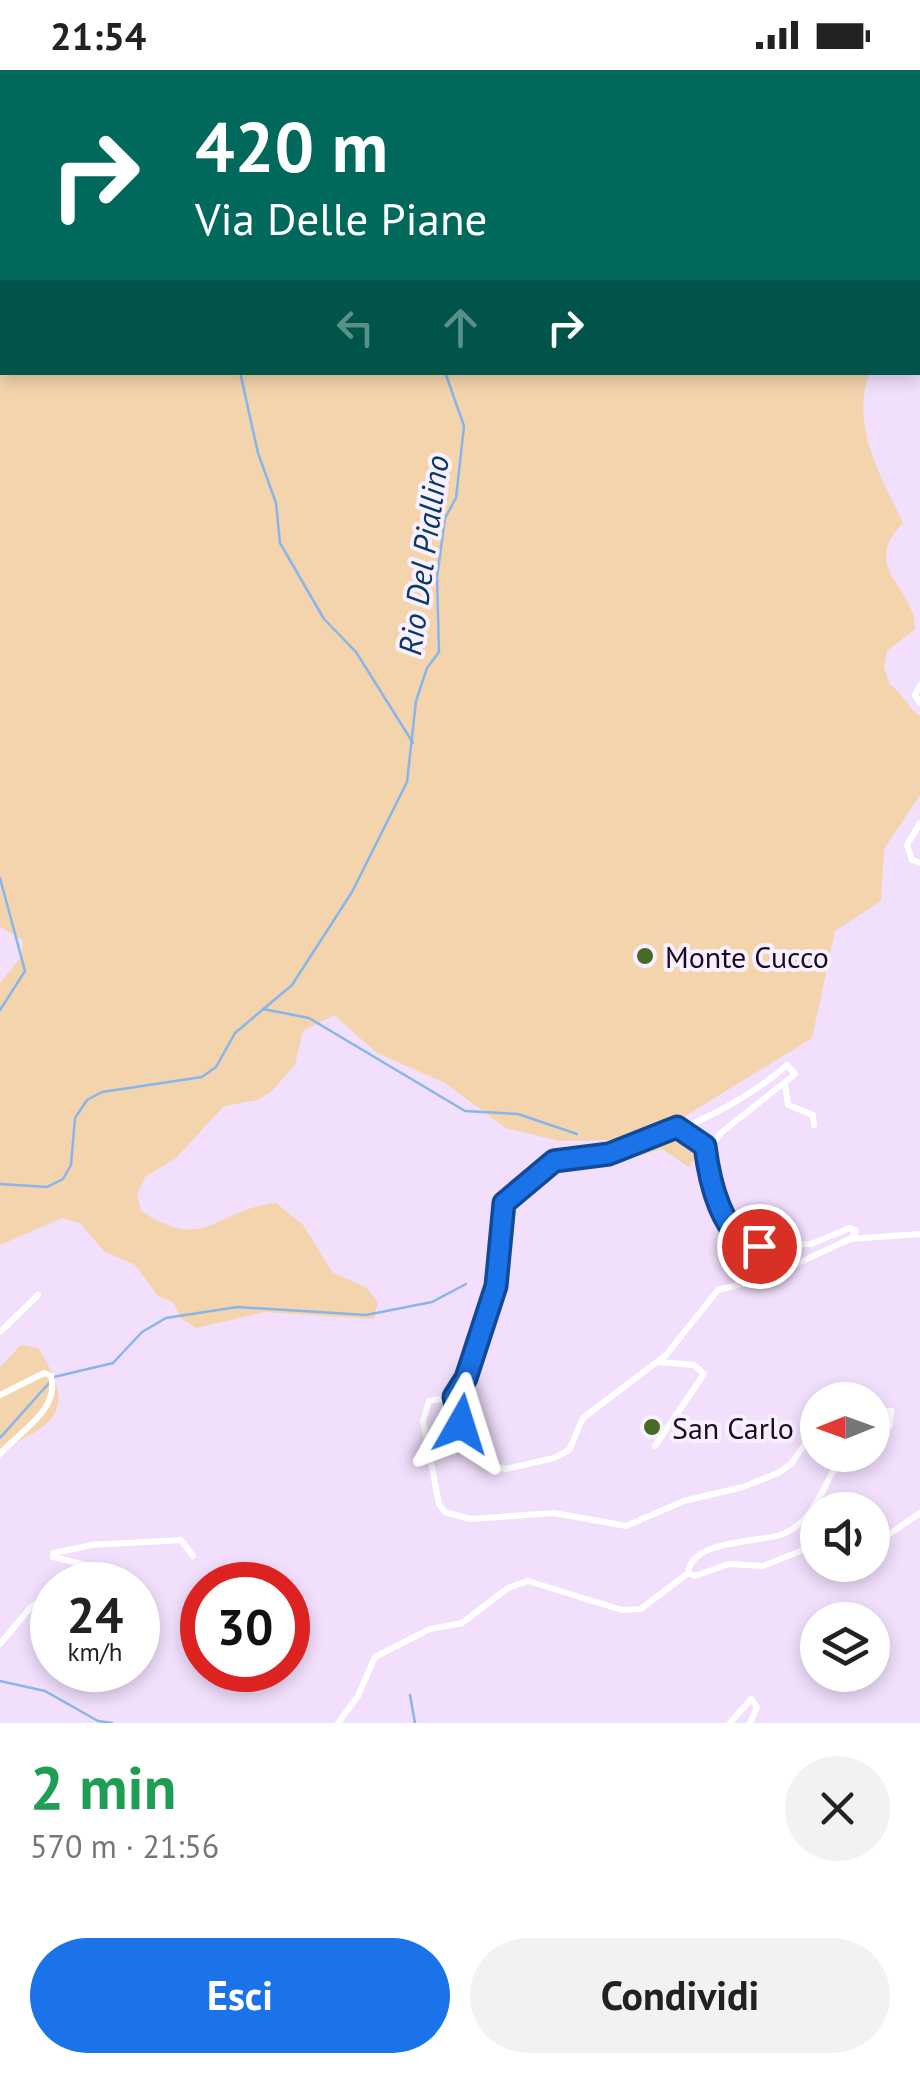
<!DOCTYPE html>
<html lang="it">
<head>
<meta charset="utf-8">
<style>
	:root { --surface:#fff; --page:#f2f2f2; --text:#222; --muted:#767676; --accent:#1a73e8 }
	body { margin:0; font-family:"PT Sans",sans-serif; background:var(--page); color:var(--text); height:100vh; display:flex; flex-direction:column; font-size:38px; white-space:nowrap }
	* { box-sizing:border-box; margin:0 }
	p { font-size:32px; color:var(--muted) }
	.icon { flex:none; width:55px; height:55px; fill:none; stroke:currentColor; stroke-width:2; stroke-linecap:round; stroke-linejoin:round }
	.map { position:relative; height:1653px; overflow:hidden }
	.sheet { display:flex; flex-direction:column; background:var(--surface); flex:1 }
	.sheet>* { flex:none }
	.top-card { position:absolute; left:0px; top:0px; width:920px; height:305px; box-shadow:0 5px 15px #0003; background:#00695c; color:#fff; overflow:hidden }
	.needle { width:65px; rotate:269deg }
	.tools { position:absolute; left:800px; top:1312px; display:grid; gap:20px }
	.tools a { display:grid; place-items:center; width:90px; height:90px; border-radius:50%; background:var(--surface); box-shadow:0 5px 15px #0003; font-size:50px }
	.speed { position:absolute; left:30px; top:1492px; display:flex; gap:20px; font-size:50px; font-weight:700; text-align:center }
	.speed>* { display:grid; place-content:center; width:130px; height:130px; border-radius:50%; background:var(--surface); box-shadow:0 5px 15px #0003; line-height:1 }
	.speed small { font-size:25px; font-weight:400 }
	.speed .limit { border:15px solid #d22; background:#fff; color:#111 }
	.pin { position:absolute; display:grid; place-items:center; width:85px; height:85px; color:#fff; margin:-42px; border:5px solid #fff; border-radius:50%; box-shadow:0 2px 10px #0007 }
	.me { position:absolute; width:110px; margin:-55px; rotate:6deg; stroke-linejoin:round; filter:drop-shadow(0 0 8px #0008) }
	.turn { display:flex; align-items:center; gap:35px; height:210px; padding:0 30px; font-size:45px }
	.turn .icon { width:130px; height:130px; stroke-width:2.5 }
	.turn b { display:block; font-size:70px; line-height:85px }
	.lanes { display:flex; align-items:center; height:95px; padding:0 30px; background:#0003; justify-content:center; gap:50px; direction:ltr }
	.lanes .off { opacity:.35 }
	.round { display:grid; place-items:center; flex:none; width:105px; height:105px; border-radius:52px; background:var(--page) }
	.overview { display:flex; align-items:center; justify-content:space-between; height:170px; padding:0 30px }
	h1 { font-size:60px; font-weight:600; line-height:75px; color:#1e9e55 }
	.primary-button { display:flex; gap:20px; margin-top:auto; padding:20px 30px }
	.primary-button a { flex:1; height:115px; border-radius:60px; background:var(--accent); color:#fff; font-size:40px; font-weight:600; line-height:115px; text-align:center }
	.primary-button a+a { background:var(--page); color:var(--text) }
	.status { display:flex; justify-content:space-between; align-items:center; height:70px; padding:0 50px; background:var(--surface); direction:ltr }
	.status svg { height:28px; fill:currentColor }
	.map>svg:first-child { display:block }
	.green { fill:#f3d4ad }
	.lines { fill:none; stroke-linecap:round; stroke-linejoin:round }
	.stream { stroke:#88b5ea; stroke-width:2.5 }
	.street { stroke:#fff; stroke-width:6 }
	.route-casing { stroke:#114b97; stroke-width:25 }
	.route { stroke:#1a73e8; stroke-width:18 }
	.poi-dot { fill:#466b25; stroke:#f9f0ff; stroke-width:4 }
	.labels { text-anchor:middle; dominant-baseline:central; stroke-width:8; stroke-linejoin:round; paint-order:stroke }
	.poi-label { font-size:30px; fill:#1a0a23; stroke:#f9f0ff; text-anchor:start }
	.water-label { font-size:32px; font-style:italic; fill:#083968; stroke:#f9f0ff }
</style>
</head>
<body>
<div class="status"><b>21:54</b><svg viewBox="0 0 49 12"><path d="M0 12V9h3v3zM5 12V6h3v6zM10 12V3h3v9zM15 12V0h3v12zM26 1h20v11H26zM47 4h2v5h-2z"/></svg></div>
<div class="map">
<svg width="920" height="1653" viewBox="0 0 920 1653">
	<rect width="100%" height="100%" fill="#f1dffc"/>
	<!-- green -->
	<g class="green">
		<path d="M0,0H920L918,243V2H2V302L869,303C851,358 880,404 903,453C858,498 916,517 915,559L887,581L884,597L890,615C904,624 907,637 920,646V725L884,779L881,831L835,861L812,968L674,1053L620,1070L559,1071L506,1058L445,1013L377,983L334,945L303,961L295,995L272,1021L258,1030L224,1036L176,1088L145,1107L137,1124L141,1141C207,1184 213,1140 276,1133L304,1156L332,1202L367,1218L378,1232L374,1249L265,1242L196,1258L181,1248L173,1232L158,1226L135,1195L104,1181L80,1153L62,1148L0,1175V913L21,887L23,870L0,857Z"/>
		<polygon points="676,1059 703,1076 689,1097 662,1079 612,1094 614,1083"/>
		<path d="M21,1275L38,1278C77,1339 58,1353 0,1380V1297Z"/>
	</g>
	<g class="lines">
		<!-- stream -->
		<g class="stream">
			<polyline points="898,0 905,2"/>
			<polyline points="918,8 920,8"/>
			<polyline points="240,302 258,383 276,433 280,473 324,549 356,582 413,673"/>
			<polyline points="0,808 25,901 0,940"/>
			<polyline points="263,939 309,948 465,1041 518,1044 577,1064"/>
			<polyline points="0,1114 47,1117 63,1109 71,1095 75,1048 87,1030 102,1022 202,1007 216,997 235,963 292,915 352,822 407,712 416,631 427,598 439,582 437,507 445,448 456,428 464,356 445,302"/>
			<polyline points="54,1307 113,1293 142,1262 166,1248 237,1237 366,1245 432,1232 466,1214"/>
			<polyline points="0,1368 49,1313"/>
			<polyline points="0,1611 45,1621 98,1651 112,1653"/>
			<polyline points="410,1625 415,1653"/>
		</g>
		<!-- street -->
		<g class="street">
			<polyline points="856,0 859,2"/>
			<polyline points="918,40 920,41"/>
			<polyline points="920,615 915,625 920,633"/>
			<polyline points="920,753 907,775 912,790 920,793"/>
			<polyline points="785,1014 788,1035 813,1045 814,1055"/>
			<polyline points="678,1057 706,1080"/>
			<path d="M706,1081C706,1114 725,1158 752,1175L811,1174L850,1158L856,1161L851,1169"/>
			<polyline points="0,1262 38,1225"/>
			<path d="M0,1325L44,1303L51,1306C60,1340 20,1361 0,1384"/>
			<path d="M454,1327C464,1314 494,1232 496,1214C500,1187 490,1147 510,1125C548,1084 566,1096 612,1083C672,1066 741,1036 787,995L795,1004L722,1062L706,1081"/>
			<polyline points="454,1327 465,1362 479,1384 494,1396 505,1399 554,1388 569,1380 583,1348 666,1285 718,1220 768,1207 850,1169 920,1164"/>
			<polyline points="454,1327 429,1331 423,1351 439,1434 445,1442 470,1449 554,1443 626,1456 684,1431 743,1417 778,1403 791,1394 818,1355"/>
			<polyline points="872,1340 891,1341 890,1356 872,1366"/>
			<polyline points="655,1376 704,1304 694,1295 659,1292"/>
			<polyline points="872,1476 920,1443"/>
			<path d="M818,1480H803L763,1496L729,1494L695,1506L688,1503C692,1469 758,1473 783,1464C817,1450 823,1412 843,1385"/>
			<polyline points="105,1506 107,1500 53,1487 54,1483 92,1475 181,1470 193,1486"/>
			<polyline points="66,1515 105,1506"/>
			<polyline points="0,1574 31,1537 52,1523"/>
			<polyline points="338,1653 358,1626 375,1587 430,1559 462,1553 508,1518 528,1511 622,1540 641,1539 688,1503"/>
			<polyline points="730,1653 751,1629 757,1637 750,1653"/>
		</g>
	</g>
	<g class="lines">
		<!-- route casing -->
		<g class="route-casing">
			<path id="route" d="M461,1354L454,1327L466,1308L496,1216L504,1133L554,1091L609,1084L677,1057L705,1076C709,1108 721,1170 759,1176"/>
		</g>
		<!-- route -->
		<use href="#route" class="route"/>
	</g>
	<!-- markers -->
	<g class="poi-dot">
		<circle cx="645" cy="886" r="10"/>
		<circle cx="652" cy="1357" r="10"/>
	</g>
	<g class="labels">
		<!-- poi labels -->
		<g class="poi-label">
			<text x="665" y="886">Monte Cucco</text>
			<text x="672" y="1357">San Carlo</text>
		</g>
		<!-- water labels -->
		<g class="water-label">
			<text transform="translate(423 485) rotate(-82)">Rio Del Piallino</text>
		</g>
	</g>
</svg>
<div class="tools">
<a><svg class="needle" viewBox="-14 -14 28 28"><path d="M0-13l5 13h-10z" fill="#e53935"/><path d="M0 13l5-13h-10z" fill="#767676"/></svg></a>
<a><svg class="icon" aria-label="sound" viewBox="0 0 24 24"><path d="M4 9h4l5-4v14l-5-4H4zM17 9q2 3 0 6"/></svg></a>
<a><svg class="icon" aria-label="layers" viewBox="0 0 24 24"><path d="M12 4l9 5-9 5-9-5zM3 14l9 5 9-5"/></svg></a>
</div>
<div class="speed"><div>24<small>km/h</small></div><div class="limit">30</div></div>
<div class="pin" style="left:759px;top:1176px;background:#d93025"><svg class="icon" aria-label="arrive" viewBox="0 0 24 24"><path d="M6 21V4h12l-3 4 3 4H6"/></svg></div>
<svg class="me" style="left:461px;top:1354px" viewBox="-20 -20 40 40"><path d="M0-17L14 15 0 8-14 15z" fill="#1a73e8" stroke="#fff" stroke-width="4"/></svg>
<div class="top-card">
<div class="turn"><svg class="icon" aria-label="right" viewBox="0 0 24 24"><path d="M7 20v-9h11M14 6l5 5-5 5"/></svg><div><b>420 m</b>Via Delle Piane</div></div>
<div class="lanes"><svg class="icon off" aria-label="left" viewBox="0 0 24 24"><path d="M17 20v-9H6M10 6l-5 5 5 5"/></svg><svg class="icon off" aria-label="ahead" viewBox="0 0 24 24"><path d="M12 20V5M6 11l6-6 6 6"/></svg><svg class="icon" aria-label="right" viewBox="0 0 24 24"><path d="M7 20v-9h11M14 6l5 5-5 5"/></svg></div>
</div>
</div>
<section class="sheet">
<div class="overview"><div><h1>2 min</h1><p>570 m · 21:56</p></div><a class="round"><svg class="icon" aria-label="close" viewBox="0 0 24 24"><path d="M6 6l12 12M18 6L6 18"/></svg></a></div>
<div class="primary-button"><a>Esci</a><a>Condividi</a></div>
</section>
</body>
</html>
